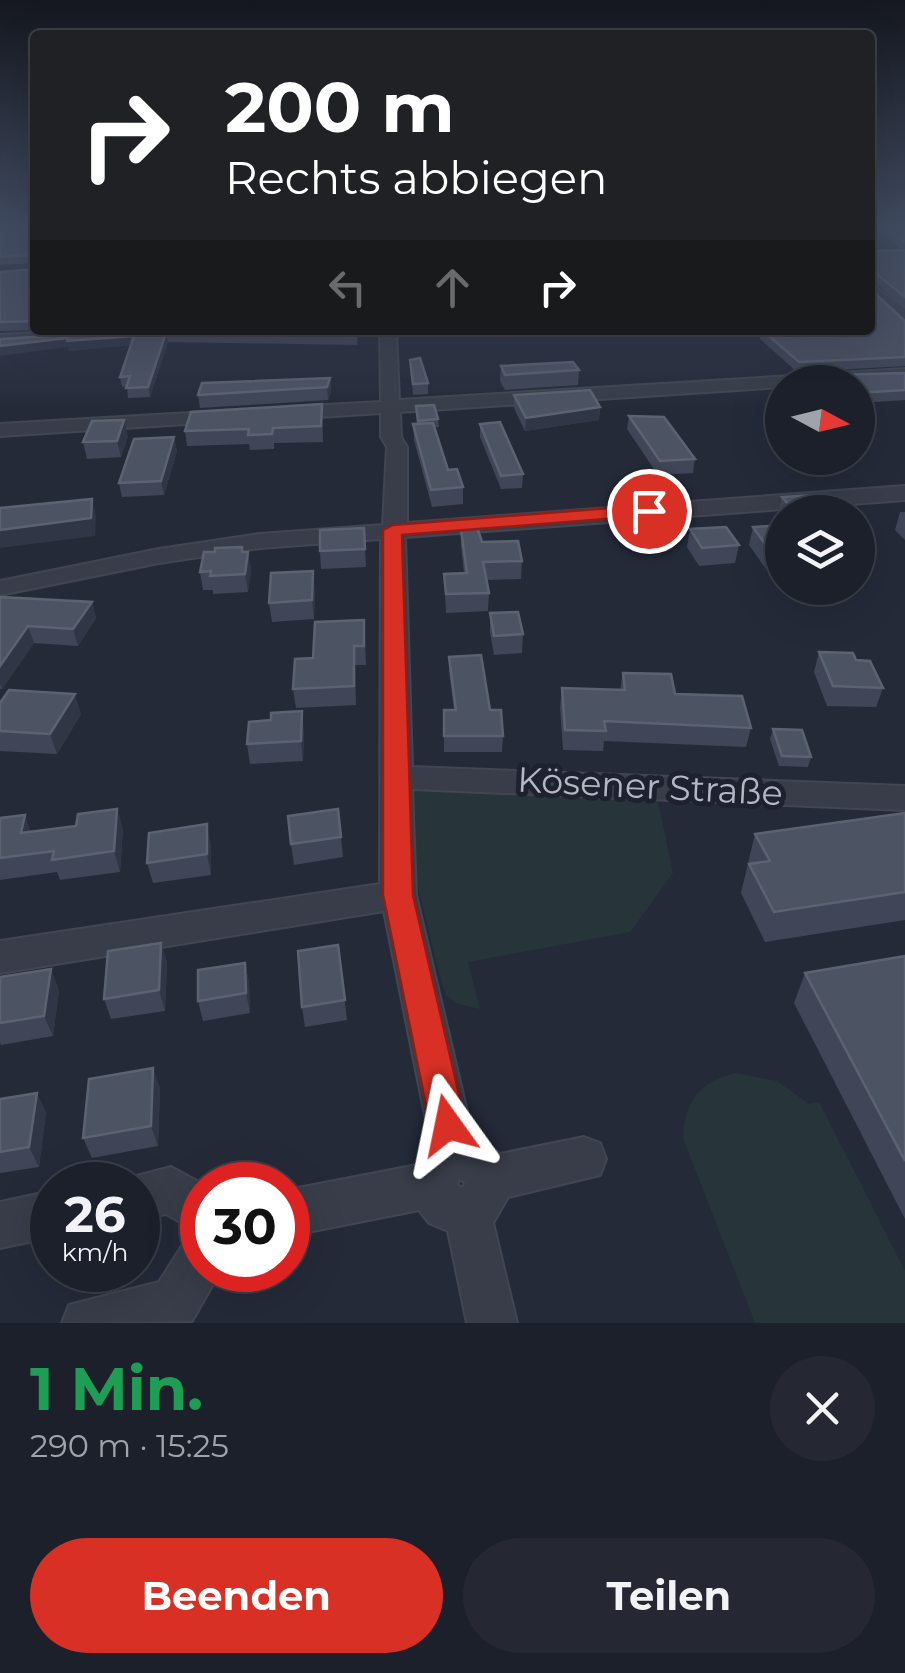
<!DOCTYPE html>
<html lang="de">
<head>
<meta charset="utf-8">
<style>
	:root { --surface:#1c202b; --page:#252833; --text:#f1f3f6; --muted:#a0a3a9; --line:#3a3e47; --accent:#d93025 }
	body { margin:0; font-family:Montserrat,sans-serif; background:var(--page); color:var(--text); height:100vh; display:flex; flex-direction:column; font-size:38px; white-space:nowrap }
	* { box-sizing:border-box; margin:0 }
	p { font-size:32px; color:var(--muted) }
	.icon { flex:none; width:55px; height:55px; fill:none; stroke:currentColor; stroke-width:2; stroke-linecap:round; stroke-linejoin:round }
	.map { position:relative; height:1323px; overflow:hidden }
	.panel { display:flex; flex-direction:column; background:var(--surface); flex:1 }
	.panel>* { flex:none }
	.guide { position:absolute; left:30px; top:30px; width:845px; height:305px; border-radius:10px; box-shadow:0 10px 40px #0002,0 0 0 2px var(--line); background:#202124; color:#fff; overflow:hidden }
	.needle { width:65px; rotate:97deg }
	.controls { position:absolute; left:765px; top:365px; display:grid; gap:20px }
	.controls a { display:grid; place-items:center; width:110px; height:110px; border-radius:50%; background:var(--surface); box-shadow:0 10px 40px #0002,0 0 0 2px var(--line); font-size:50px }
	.speed { position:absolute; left:30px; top:1162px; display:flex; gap:20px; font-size:50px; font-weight:700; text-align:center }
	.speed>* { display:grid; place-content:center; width:130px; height:130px; border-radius:50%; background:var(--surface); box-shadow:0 10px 40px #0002,0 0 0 2px var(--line); line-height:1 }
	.speed small { font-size:25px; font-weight:400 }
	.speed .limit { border:15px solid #d22; background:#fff; color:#111 }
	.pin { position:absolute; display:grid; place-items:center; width:85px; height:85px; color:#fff; margin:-42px; border:5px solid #fff; border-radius:50%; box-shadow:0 2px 10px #0007 }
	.me { position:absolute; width:110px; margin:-55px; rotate:348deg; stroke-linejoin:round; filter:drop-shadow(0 0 8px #0008) }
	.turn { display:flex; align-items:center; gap:35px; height:210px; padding:0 30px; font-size:45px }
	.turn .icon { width:130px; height:130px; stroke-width:2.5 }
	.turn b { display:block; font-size:70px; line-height:85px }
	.lanes { display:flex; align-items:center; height:95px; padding:0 30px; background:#0003; justify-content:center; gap:50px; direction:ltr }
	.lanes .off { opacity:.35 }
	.round { display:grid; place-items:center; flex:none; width:105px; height:105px; border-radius:52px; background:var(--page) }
	.headline { display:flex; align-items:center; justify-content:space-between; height:170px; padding:0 30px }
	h1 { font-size:60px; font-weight:700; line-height:75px; color:#1e9e55 }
	.button { display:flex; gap:20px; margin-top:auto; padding:20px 30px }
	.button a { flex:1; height:115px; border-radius:60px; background:var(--accent); color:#fff; font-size:40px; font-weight:700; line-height:115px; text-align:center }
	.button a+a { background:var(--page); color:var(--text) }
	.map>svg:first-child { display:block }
	.green { fill:#27343a }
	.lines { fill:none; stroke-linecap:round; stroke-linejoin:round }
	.minor-casing { stroke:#424652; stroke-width:4 }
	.minor { fill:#383d49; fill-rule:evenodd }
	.wall { fill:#404657 }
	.shaded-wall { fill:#303646 }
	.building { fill:#4c5363; stroke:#5c6272; stroke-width:2.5 }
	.route { fill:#d93025; stroke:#8d1f18; stroke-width:2.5 }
	.labels { text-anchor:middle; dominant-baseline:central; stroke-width:10; stroke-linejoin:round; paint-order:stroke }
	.street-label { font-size:35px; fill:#b4b7c5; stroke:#1e222e }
</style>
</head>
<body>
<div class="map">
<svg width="905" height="1323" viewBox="0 0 905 1323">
	<rect width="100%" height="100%" fill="#252a39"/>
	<!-- green -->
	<g class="green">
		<polygon points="420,785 658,802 673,873 630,932 468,962 480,1009 458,1004 446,995 438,969 414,871 412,786"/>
		<path d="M736,1073L777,1081L809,1104L819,1102L905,1271V1323H755L683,1138C685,1101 700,1081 736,1073Z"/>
	</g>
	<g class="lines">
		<!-- minor casing -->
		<g class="minor-casing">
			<g id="minor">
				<polygon points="870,283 905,309 905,322 870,295"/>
				<polygon points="83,330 169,330 161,335 0,345 0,335"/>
				<path d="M380,330H396L399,400L905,369V379L782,382V387L400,412L401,437L407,447V523L905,486V500L405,537L412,767L905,786V810L412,789L416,895L473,1137L500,1154L584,1137L600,1143L606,1159L600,1175L508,1197L493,1223L517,1323H467L448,1231L429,1223L419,1210L288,1236V1190L417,1165L431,1145L384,911L0,973V941L380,884L381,539L260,548L159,563L0,595V581L159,549L260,534L383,525L387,447L381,437V413L288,419L279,413L288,407L381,402ZM459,1179L465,1182L463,1188L457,1185Z"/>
				<polygon points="225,411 235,417 232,421 0,436 0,424"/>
				<polygon points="171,1167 204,1185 202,1270 221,1270 192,1321 62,1323 69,1305 159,1282 185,1241 202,1234 166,1214 138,1219 138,1185 120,1185 122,1180"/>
				<polygon points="52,1191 52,1237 0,1248 0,1202"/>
			</g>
		</g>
		<!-- minor -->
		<use href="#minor" class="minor"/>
	</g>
	<!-- wall -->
	<g class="wall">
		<polygon points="0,226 35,226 35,263 0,265"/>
		<polygon points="879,226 905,226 905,308 872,280 870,251 903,250 878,232"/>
		<polygon points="35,269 35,330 42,330 0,331 0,272"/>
		<polygon points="905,321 905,366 797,372 760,339 760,335 754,330 870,330"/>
		<polygon points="152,330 358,330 357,345 168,342 150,397 128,398 127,386 122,387 120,377 130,345 69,351 68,347"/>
		<polygon points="410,360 428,383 428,394 413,395"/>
		<polygon points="501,366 579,370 578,385 505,390 500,381"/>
		<polygon points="905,373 905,400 858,403 858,382 828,382 830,375"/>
		<polygon points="330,378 331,391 328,400 200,408 198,395"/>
		<polygon points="514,395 600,407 599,420 525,431 514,408"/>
		<polygon points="322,404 323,442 274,443 274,449 250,450 249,444 187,446 185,431"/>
		<polygon points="416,406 438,419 439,427 435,427 448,470 463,487 463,504 432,507 414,440 413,424 417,424"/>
		<polygon points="629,416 695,459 693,473 658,475 627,429"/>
		<polygon points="480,424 523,474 522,488 501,489 480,437"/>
		<polygon points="128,436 121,457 87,459 83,442"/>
		<polygon points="174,437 177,451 164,495 122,497 119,483"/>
		<polygon points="782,497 828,512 782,512 782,520 778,514"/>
		<polygon points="900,512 905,512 905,540 895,530"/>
		<polygon points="782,525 782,568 766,569 749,545 753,527"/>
		<polygon points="364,528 366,567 321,569 320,551"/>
		<polygon points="690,529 739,545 735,563 699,566 687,547"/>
		<polygon points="461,530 482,542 522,561 521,579 487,580 489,593 488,611 446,613 444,574 464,573 461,547"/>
		<polygon points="242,547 243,552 248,552 251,570 248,592 213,594 213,590 203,590 200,572 215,552"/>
		<polygon points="315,589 314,619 272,622 269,603"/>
		<polygon points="0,597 92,602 96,618 78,646 34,643 2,689 0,689"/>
		<polygon points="490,613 523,634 522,653 494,655 490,632"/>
		<polygon points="364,620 366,665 355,665 356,705 296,708 293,689 313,658"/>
		<polygon points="819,652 856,660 883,688 876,707 827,706 814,672"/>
		<polygon points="449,657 490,710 503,736 502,752 444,752 444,710 454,710 449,672"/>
		<polygon points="623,673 751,728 746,747 604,741 603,751 563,750 560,707 562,688 620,690"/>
		<polygon points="0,703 81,714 57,754 0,751"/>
		<polygon points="773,729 811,757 808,767 779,766 770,739"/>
		<polygon points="304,731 303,761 250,764 247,744"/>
		<polygon points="117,809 123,829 120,872 60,880 57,872 0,880 0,818 31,832 76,826"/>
		<polygon points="338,809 343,857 294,865 291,844"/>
		<polygon points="905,813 905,920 765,942 741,893 755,834"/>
		<polygon points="211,845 211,875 153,883 147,863"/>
		<polygon points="161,943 167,963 165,1011 111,1019 104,999"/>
		<polygon points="338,945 347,1020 305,1027 302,1007"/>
		<polygon points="905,956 905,1219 794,1003 805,973"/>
		<polygon points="245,963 249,983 250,1013 203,1021 198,1001"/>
		<polygon points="0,977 59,990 53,1036 1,1045 0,1042"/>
		<polygon points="160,1088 158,1146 92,1158 83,1138"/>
		<polygon points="0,1099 46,1112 39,1167 0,1173"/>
	</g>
	<!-- shaded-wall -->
	<g class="shaded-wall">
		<polygon points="166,333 168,342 150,397 148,387"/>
		<polygon points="134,336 136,345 69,351 68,347 0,356 0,346 67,338"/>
		<polygon points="330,378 331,391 328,400 327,387"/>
		<polygon points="600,407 599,420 525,431 526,418"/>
		<polygon points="124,420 128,436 121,457 117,441"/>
		<polygon points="174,437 177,451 164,495 161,481"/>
		<polygon points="92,499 96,516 95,536 0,548 0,530"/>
		<polygon points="248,552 251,570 248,592 245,574"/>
		<polygon points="313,571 315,589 314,619 312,600"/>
		<polygon points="92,602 96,618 78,646 73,629"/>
		<polygon points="28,626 34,643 2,689 0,684 0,666"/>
		<polygon points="75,694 81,714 57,754 50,734"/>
		<polygon points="302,711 304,731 303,761 301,741"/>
		<polygon points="117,809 123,829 120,872 114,851"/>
		<polygon points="25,815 32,835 21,833"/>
		<polygon points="207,824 211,845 211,875 207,854"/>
		<polygon points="161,943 167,963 165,1011 159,990"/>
		<polygon points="245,963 249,983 250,1013 246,993"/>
		<polygon points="51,969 59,990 53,1036 44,1016"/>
		<polygon points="153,1068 160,1088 158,1146 151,1126"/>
		<polygon points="37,1093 46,1112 39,1167 29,1147"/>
	</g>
	<!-- building -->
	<g class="building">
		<polygon points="0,226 35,226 35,257 33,255 0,257"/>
		<polygon points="883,226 905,226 905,242"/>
		<polygon points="905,250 905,297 874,272 870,272 870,251"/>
		<polygon points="35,269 35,321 0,322 0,272"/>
		<polygon points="870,289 905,321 905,357 799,362 762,330 870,330"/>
		<polygon points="152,330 357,330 356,336 166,333 148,387 126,388 130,376 120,377 134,336 67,341 67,338 0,346 0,339"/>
		<polygon points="420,358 428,383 413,384 410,360"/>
		<polygon points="573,362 579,370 505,375 501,366"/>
		<polygon points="905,373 905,390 858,393 858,382 838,382 830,375"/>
		<polygon points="330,378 327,387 198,395 202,383"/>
		<polygon points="590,390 600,407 526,418 514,395"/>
		<polygon points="322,404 321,426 273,428 272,434 248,435 249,429 185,431 191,412"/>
		<polygon points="434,405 438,419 418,421 416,406"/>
		<polygon points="629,416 664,417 695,459 660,461"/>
		<polygon points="124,420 117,441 83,442 92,421"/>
		<polygon points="500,422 523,474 501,476 480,424"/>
		<polygon points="433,423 448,470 457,469 463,487 431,490 413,424"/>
		<polygon points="174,437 161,481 119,483 134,439"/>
		<polygon points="813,495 828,512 795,512 782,497"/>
		<polygon points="92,499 91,518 0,530 0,508"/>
		<polygon points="782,525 782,550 770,551 753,527"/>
		<polygon points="477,527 482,542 518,541 522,561 483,562 489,593 446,594 444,574 467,573 461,530"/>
		<polygon points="726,527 739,545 702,548 690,529"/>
		<polygon points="364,528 365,549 320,551 320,530"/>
		<polygon points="242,547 242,552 248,552 245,574 210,576 211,571 200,572 204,552 215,552 215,548"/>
		<polygon points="313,571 312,600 269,603 271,573"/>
		<polygon points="0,598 0,597 92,602 73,629 28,626 0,666"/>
		<polygon points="518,612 523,634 494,636 490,613"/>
		<polygon points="364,620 364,646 354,646 354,686 293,689 295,659 313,658 315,622"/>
		<polygon points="819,652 853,653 856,660 870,661 883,688 833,686"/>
		<polygon points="481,655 490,710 501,710 503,736 444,736 444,710 456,710 449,657"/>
		<polygon points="623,673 671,674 675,694 742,696 751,728 604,721 606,731 565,730 562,688 625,690"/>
		<polygon points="9,690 75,694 50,734 0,731 0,703"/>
		<polygon points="302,711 301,741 247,744 249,722 271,720 271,713"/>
		<polygon points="773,729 802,730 811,757 782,756"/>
		<polygon points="117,809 114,851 52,860 54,851 0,858 0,818 25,815 21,833 76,826 78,814"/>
		<polygon points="338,809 341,837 291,844 288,816"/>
		<polygon points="905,813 905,892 774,912 749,864 770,861 755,834"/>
		<polygon points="207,824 207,854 147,863 149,833"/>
		<polygon points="161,943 159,990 104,999 108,951"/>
		<polygon points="338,945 345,1000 302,1007 298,951"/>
		<polygon points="905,956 905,1161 805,973"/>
		<polygon points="245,963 246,993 198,1001 198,970"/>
		<polygon points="51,969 44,1016 0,1023 0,977"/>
		<polygon points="153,1068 151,1126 83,1138 89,1079"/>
		<polygon points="37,1093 29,1147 0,1152 0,1099"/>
	</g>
	<!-- sky -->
	<linearGradient id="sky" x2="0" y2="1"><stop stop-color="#14171f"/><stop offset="0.55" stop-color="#404a5f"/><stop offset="1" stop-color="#404a5f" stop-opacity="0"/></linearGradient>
	<rect width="905" height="411" fill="url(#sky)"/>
	<!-- route -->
	<polygon class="route" points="649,505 656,507 656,515 402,535 413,895 466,1125 461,1138 448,1143 436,1138 430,1125 383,895 383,530 393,525"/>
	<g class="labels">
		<!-- street labels -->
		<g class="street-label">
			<text transform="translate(650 786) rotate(3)">Kösener Straße</text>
		</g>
	</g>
</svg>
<div class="controls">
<a><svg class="needle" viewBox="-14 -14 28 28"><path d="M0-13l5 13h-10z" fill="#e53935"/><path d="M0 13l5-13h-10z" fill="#a0a3a9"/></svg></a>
<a><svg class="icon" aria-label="layers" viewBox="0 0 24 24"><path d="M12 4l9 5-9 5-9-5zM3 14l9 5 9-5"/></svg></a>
</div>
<div class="speed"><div>26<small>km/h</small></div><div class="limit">30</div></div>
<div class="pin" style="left:649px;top:511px;background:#d93025"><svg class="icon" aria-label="arrive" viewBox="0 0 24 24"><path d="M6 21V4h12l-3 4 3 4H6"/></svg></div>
<svg class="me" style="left:448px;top:1125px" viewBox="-20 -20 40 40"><path d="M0-17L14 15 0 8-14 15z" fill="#d93025" stroke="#fff" stroke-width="4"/></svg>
<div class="guide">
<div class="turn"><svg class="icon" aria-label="right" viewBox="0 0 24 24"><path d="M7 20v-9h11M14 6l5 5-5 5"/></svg><div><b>200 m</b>Rechts abbiegen</div></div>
<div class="lanes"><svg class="icon off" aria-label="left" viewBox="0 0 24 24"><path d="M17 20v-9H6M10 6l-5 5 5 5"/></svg><svg class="icon off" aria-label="ahead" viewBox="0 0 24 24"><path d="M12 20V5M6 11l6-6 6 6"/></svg><svg class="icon" aria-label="right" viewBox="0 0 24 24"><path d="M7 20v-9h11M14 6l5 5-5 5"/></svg></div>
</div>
</div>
<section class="panel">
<div class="headline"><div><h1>1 Min.</h1><p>290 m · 15:25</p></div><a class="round"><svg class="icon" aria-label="close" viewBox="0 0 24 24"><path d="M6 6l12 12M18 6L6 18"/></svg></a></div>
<div class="button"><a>Beenden</a><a>Teilen</a></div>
</section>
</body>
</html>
